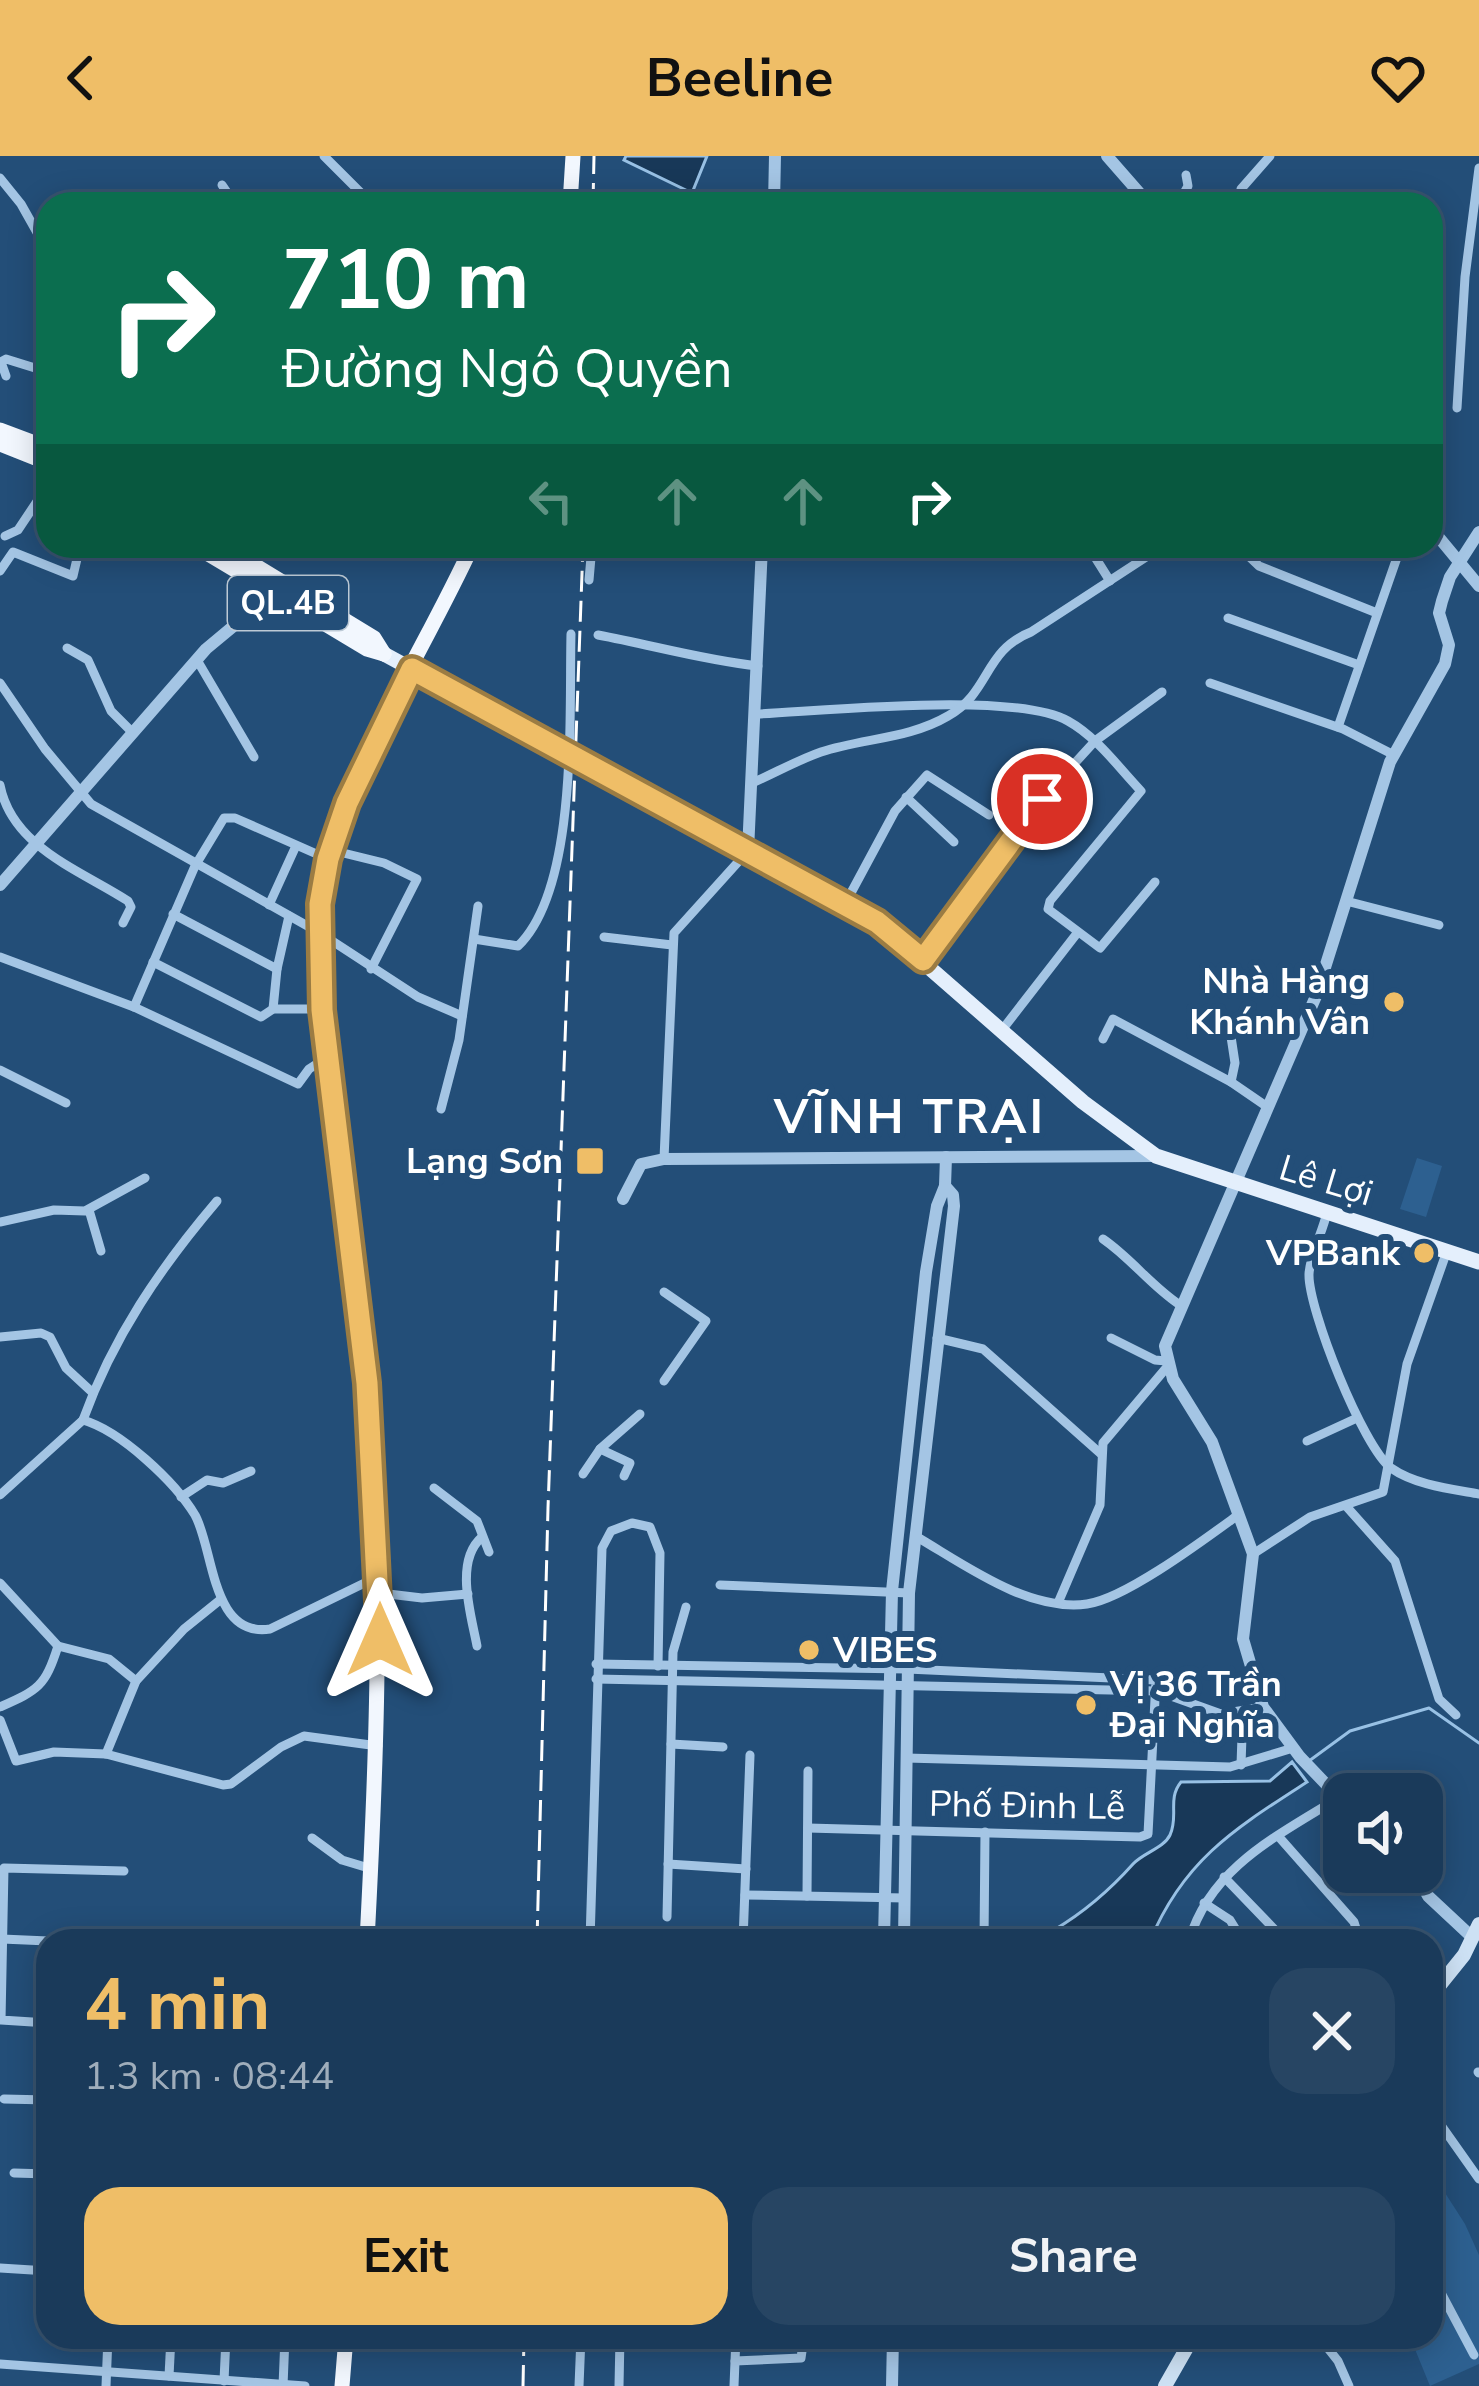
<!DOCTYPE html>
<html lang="en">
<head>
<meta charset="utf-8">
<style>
	:root { --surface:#1a3a5a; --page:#274563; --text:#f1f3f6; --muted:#9fadbb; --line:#385470; --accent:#efbe67 }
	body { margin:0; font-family:"Nunito Sans",sans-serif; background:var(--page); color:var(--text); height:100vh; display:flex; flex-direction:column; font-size:45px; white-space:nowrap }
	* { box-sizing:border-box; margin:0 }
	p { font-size:39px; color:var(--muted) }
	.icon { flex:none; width:66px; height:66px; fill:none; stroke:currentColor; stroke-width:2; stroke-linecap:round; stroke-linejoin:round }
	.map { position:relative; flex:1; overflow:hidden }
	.panel { position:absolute; left:36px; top:1773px; width:1407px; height:420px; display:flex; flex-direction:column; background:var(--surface); border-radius:36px; box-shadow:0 6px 30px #0003,0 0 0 3px var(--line) }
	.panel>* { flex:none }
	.guide { position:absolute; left:36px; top:36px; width:1407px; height:366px; border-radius:36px; box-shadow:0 6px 30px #0003,0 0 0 3px var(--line); background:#0b6e4f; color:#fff; overflow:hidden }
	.fabs { position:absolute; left:1323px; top:1617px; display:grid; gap:24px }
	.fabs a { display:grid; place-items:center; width:120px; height:120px; border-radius:24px; background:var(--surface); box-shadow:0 6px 30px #0003,0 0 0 3px var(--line); font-size:60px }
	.pin { position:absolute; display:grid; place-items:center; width:102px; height:102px; color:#fff; margin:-51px; border:6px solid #fff; border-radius:50%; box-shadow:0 3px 12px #0007 }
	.me { position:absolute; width:132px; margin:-66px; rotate:0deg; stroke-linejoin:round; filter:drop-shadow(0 0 9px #0008) }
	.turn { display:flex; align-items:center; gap:42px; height:252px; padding:0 48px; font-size:54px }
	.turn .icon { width:156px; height:156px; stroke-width:2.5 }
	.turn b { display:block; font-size:84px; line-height:102px }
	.lanes { display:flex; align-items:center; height:114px; padding:0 48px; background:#0003; justify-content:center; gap:60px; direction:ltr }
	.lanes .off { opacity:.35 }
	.round { display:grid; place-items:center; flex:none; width:126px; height:126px; border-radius:36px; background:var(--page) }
	.head { display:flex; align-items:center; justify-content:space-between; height:204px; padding:0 48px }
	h1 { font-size:72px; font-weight:700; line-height:90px; color:var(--accent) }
	.primary-button { display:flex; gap:24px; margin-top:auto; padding:24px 48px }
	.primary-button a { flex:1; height:138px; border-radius:36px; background:var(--accent); color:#111; font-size:48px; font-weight:700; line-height:138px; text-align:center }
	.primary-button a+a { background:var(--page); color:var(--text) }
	header { display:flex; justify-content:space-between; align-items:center; height:156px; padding:0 48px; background:var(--accent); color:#111; font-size:54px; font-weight:700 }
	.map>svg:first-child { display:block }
	.green { fill:#2d6090 }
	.water { fill:#183858; stroke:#98c1e5; stroke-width:3 }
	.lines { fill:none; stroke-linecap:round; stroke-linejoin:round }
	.stream { stroke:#98c1e5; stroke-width:3 }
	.minor { stroke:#a4c5e4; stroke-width:9 }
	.tertiary { stroke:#a4c5e4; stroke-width:12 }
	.secondary { stroke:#cde1f4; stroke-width:14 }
	.primary { stroke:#e4effc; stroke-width:15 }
	.trunk { stroke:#f2f7fe; stroke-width:15 }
	.rail { stroke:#fff; stroke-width:3; stroke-dasharray:21 9; stroke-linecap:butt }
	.route-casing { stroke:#9b7c43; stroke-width:30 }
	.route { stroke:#efbe67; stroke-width:21 }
	.poi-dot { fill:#efbe67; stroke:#234e78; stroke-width:4.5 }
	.labels { text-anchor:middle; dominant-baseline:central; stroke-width:12; stroke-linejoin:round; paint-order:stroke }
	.shield { fill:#234e78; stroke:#bdcad6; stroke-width:3 }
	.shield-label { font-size:33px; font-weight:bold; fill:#fff }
	.poi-label { font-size:36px; font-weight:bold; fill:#fff; stroke:#234e78; text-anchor:end }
	.street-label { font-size:36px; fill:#fff; stroke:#234e78 }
	.district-label { font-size:48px; font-weight:bold; letter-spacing:3px; fill:#fff; stroke:#234e78 }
</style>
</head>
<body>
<header><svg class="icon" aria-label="back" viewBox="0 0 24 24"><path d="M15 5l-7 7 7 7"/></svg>Beeline<svg class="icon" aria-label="heart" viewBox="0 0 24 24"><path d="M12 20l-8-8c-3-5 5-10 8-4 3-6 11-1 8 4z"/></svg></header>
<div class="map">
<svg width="1479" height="2230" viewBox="0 0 1479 2230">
	<rect width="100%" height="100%" fill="#234e78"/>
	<!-- green -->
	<g class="green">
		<polygon points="1417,1002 1442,1010 1426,1061 1400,1053"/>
		<polygon points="1431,2015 1465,2068 1479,2099 1479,2208 1430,2230 1410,2181 1431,2181"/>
	</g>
	<!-- water -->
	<g class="water">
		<polygon points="626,0 707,0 692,37 624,4"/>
		<path d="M1292,1606L1307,1626C1236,1672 1184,1703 1150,1785H1063L1054,1774C1086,1755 1109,1735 1133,1708C1143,1697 1164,1692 1170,1679C1179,1660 1167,1643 1181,1626L1270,1625Z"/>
	</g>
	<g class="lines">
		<!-- stream -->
		<polyline class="stream" points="1309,1605 1350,1575 1429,1552 1479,1587"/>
		<!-- minor -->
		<g class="minor">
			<polyline points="324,0 372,48"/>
			<polyline points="0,22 21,48 48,96"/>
			<polyline points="222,29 235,48"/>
			<polyline points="1363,46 1363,48"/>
			<polyline points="1178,48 1188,30 1186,19"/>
			<polyline points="1240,48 1241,33 1270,0"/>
			<polyline points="6,220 1,206 6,203 48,216"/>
			<polyline points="1457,252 1465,121 1479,12"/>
			<polyline points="5,380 18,374 48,329"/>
			<polyline points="1088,390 1110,425"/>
			<polyline points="1238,390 1259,410 1377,457"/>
			<polyline points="0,415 13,396 73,420 80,390"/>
			<polyline points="589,424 592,390"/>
			<polyline points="1228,462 1359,509"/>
			<path d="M598,479C652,489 703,504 758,510"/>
			<polyline points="67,492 88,504 111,555 133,577"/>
			<polyline points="197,504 254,601"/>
			<polyline points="0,527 45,593 91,648 320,777 418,841 462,860"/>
			<polyline points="1210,527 1343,573 1394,599"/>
			<path d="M757,558C824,555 1015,535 1068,565C1097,581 1119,612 1141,635L1050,745L1048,753L1100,792L1155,726"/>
			<polyline points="1338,571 1401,390"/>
			<path d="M752,627C775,617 798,604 821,596C863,582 909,583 948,560C991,536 983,495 1031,476L1163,390"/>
			<path d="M0,629C12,691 80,714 128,745L131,751L123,767"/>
			<polyline points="906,641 954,686"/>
			<polyline points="331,694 384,707 417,723 371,813"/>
			<polyline points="1346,745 1439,769"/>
			<polyline points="845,748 895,655 927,619 989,659"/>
			<polyline points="269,749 295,692"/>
			<polyline points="173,758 277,813"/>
			<polyline points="604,781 672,789"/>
			<path d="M474,783L518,790C578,732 569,559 571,478"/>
			<polyline points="0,801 134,851 298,928 309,913 329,900"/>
			<polyline points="923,804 1042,643 1095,585 1162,536"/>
			<polyline points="153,806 261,861 273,853 322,853"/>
			<polyline points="134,851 195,710 224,662 235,662 328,703"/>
			<polyline points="273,853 277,813 289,760"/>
			<polyline points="1002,874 1078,776"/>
			<polyline points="1230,874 1235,907 1231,926"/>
			<polyline points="1103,883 1113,863 1231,926 1266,950"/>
			<polyline points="0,914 66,947"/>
			<polyline points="441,953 459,884 478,750"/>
			<polyline points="664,1003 674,777 748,695"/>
			<polyline points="89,1054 101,1095"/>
			<path d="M1327,1056C1323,1076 1310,1098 1309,1118C1308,1153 1363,1291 1391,1312C1415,1329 1451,1333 1479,1338"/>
			<polyline points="0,1066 54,1054 85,1055 145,1022"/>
			<path d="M1103,1083C1132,1103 1151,1130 1180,1149"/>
			<polyline points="0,1181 41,1177 50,1181 66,1212 93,1237"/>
			<polyline points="937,1182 983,1193 1101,1298"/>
			<polyline points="1111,1182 1155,1204 1166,1205"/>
			<polyline points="664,1225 706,1165 664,1136"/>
			<path d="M83,1264C121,1275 175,1326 195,1359C214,1393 211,1482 270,1473L379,1420"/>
			<path d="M83,1264C113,1181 160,1112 217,1045"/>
			<polyline points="1307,1285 1357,1262"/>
			<polyline points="600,1293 630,1307 624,1320"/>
			<polyline points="583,1318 600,1293 640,1258"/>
			<polyline points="434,1332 477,1365 489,1396"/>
			<polyline points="0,1339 83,1264"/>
			<polyline points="181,1341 207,1324 223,1327 251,1315"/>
			<polyline points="1346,1350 1395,1405 1439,1543 1456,1559"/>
			<path d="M917,1381C965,1409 1028,1456 1087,1448C1125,1443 1205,1383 1238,1359"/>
			<polyline points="1253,1398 1310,1361 1383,1336 1407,1208 1447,1095"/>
			<polyline points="0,1427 58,1490 109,1503 136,1525"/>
			<polyline points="720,1429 909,1437"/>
			<polyline points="380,1437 422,1442 468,1438"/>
			<polyline points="1058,1447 1100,1349 1103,1287 1167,1211"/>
			<path d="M477,1490C471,1458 454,1405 482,1381"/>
			<polyline points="596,1508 907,1513 1156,1524 1148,1678 1140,1681 808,1672"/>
			<polyline points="596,1523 1157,1535 1221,1558 1263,1551"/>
			<path d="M0,1551C38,1534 45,1531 58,1490"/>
			<polyline points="0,1564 16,1605 54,1596 106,1598 223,1629 231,1628 281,1591 304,1580 378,1590"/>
			<polyline points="671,1588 723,1591"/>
			<polyline points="106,1598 136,1525 184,1473 220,1444"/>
			<polyline points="906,1602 1230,1611 1293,1592"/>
			<polyline points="1241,1609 1242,1580 1256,1552"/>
			<polyline points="1279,1681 1354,1766 1360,1785"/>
			<polyline points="312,1682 342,1704 372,1713"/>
			<polyline points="668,1708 746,1713"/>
			<polyline points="1224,1721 1278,1777"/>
			<polyline points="745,1739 905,1742"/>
			<polyline points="807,1740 808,1615"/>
			<polyline points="1204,1747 1230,1764 1243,1785"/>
			<polyline points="667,1761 673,1496 686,1451"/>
			<polyline points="2,1783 48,1785"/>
			<polyline points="590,1785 602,1392 611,1375 632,1367 650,1371 660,1397 658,1510"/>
			<polyline points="743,1785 750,1599"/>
			<polyline points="984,1785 985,1676"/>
			<path d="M1189,1785C1210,1712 1277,1680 1338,1642"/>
			<polyline points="48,1867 1,1864 4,1712 124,1715"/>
			<polyline points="1478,1916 1479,1917"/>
			<polyline points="4,1943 48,1944"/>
			<polyline points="1431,1955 1479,2023"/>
			<polyline points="14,2017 48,2018"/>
			<polyline points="0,2112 48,2115"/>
			<polyline points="1431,2118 1474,2199"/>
			<polyline points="1319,2181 1338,2205 1349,2230"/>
			<polyline points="735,2205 801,2202 804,2181"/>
			<polyline points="0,2208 305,2230"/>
			<polyline points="169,2220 171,2181"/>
			<polyline points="224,2225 226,2181"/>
			<polyline points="106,2230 108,2181"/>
			<polyline points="283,2230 285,2181"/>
			<polyline points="579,2230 581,2181"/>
			<polyline points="619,2230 620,2181"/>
			<polyline points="734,2230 736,2181"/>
		</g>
		<!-- tertiary -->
		<g class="tertiary">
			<polyline points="1107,0 1149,48"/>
			<polyline points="774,48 775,0"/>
			<polyline points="1431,372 1479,430"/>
			<polyline points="748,695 762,390"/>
			<polyline points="0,729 206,493 272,438"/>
			<polyline points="623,1043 641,1008 664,1003 1156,1000"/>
			<polyline points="1344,1647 1300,1601 1263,1551 1243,1483 1253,1398 1212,1286 1173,1223 1165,1190 1316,840 1390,606 1445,508 1449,489 1439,457 1442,445 1450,421 1479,376"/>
			<polyline points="1415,1716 1428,1740 1473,1782"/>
			<polyline points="884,1783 892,1435 926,1116 937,1050 945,1030 946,1001"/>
			<polyline points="904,1784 909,1437 954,1050 953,1039 945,1030"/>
			<polyline points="892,2230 893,2181"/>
		</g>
		<!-- secondary -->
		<g class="secondary">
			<polyline points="1431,1840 1464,1799 1479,1768"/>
			<polyline points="1165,2230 1193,2181"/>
		</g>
		<!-- primary -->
		<polyline class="primary" points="384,498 877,766 1083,946 1156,1000 1479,1106"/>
		<!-- trunk -->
		<g class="trunk">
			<polyline points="570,48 573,0"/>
			<polyline points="0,274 48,292"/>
			<polyline points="0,288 48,307"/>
			<polyline points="195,390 367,493 384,498"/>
			<polyline points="223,390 374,482 384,498"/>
			<path d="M367,1785C377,1596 384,1414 367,1224C357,1122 342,1020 331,918C324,856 312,792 323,729C344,614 423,497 472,390"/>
			<polyline points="342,2230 346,2181"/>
		</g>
		<!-- rail -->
		<g class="rail">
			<polyline points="593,48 594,0"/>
			<polyline points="537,1785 548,1352 583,390"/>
			<polyline points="523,2230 524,2181"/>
		</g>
	</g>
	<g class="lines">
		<!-- route casing -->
		<g class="route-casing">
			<polyline id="route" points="380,1484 367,1227 322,854 320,748 328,703 347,647 412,513 877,766 923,804 1042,643"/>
		</g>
		<!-- route -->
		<use href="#route" class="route"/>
	</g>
	<!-- markers -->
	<g class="poi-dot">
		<circle cx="1394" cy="846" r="12"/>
		<rect x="575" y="990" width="30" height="30" rx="6"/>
		<circle cx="1424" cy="1097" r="12"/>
		<circle cx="809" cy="1494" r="12"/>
		<circle cx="1086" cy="1549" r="12"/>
	</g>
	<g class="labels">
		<!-- shield labels -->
		<rect class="shield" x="228" y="420" width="120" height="54" rx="9"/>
		<g class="shield-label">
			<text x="288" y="447">QL.4B</text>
		</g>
		<!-- poi labels -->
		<g class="poi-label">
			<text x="1370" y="825">Nhà Hàng<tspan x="1370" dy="41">Khánh Vân</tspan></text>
			<text x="563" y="1005">Lạng Sơn</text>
			<text x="1400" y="1097">VPBank</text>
			<text x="833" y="1494" text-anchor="start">VIBES</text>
			<text x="1110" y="1528" text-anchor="start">Vị 36 Trần<tspan x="1110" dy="41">Đại Nghĩa</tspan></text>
		</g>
		<!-- street labels -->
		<g class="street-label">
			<text transform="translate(1326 1025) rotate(17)">Lê Lợi</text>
			<text transform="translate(1027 1650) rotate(1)">Phố Đinh Lễ</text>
		</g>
		<!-- district labels -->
		<g class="district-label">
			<text x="910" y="961">VĨNH TRẠI</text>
		</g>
	</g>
</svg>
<div class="fabs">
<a><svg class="icon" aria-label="sound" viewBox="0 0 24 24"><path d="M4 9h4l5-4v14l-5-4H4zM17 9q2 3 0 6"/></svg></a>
</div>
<div class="pin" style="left:1042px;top:643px;background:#d93025"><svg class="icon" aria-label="arrive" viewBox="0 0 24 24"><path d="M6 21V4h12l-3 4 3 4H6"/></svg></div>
<svg class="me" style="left:380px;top:1484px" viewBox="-20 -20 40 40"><path d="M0-17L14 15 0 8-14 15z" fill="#efbe67" stroke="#fff" stroke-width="4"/></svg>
<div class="guide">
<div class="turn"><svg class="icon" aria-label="right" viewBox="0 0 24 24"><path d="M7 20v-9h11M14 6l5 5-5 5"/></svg><div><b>710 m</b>Đường Ngô Quyền</div></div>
<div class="lanes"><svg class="icon off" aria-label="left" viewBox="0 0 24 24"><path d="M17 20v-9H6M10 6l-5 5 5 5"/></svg><svg class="icon off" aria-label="ahead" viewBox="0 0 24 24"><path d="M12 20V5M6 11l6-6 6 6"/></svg><svg class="icon off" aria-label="ahead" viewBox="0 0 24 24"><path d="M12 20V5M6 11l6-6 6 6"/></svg><svg class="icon" aria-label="right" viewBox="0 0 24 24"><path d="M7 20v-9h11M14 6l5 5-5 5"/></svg></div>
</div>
<section class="panel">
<div class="head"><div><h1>4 min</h1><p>1.3 km · 08:44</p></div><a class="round"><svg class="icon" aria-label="close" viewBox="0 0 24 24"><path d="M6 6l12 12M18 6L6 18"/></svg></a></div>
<div class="primary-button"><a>Exit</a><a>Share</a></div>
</section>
</div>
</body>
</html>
